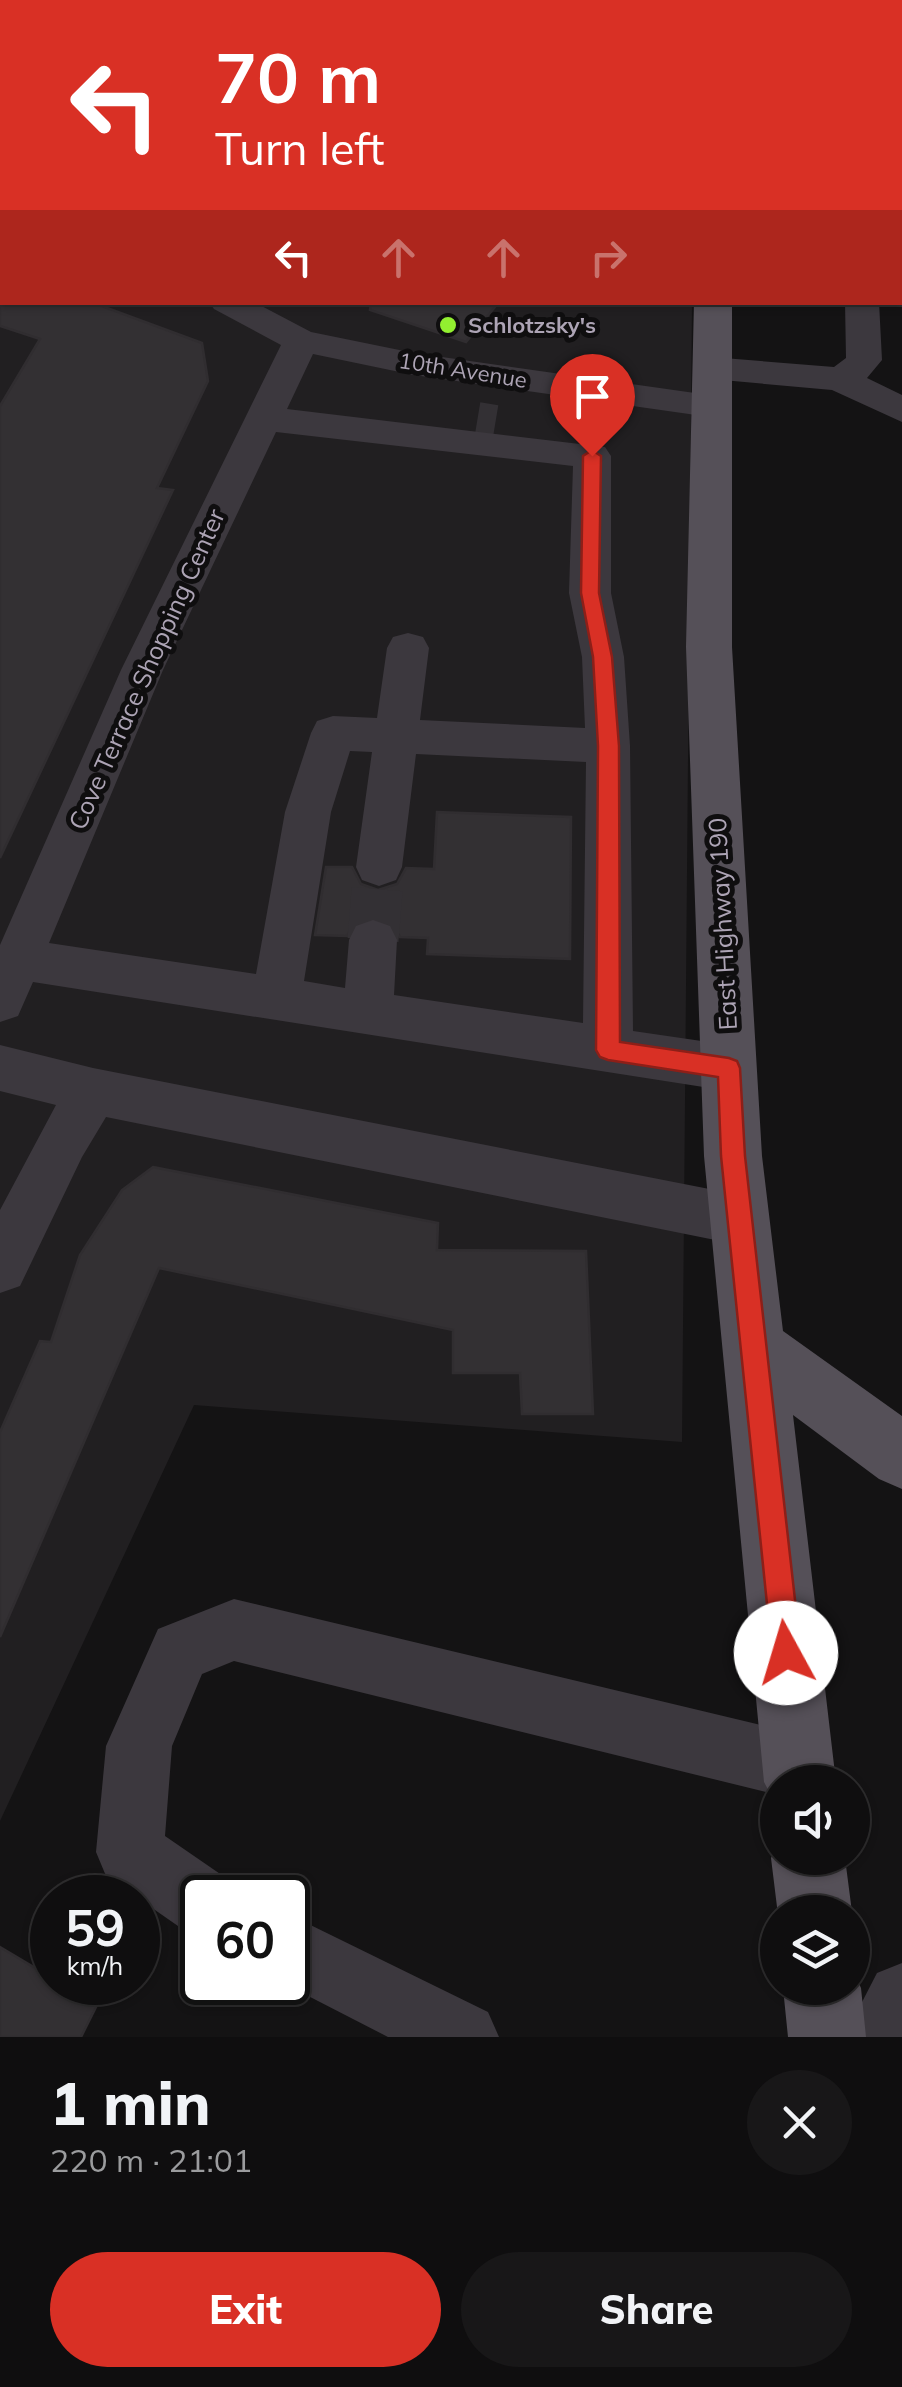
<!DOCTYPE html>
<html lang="en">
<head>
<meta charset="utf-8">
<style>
	:root { --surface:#0f0e0f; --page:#181718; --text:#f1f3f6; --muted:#9b9c9e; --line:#2f2e2f; --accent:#d93025 }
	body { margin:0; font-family:Mulish,sans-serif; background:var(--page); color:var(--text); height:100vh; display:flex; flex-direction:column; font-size:38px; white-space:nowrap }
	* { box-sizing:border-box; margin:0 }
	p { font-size:32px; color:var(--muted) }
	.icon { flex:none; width:55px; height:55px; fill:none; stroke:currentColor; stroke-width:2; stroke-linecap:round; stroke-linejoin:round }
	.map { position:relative; height:2037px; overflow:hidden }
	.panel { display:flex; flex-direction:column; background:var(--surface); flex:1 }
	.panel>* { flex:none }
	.guide { position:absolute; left:0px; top:0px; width:902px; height:305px; box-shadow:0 2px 8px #0004,0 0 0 2px var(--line); background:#d93025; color:#fff; overflow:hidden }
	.buttons { position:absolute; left:760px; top:1765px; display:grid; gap:20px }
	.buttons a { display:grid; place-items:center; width:110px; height:110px; border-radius:50%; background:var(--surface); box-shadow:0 2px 8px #0004,0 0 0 2px var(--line); font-size:50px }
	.speed { position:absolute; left:30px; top:1875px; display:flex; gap:20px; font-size:50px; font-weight:700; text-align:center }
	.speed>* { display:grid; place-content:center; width:130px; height:130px; border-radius:50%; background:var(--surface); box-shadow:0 2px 8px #0004,0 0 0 2px var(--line); line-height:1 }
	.speed small { font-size:25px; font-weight:400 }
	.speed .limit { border:5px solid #111; border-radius:15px; background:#fff; color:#111 }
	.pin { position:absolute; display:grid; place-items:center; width:85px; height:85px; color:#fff; margin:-102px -42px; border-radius:50% 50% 50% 0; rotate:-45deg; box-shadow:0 0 10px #0007 }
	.pin .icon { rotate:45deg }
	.me { position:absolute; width:110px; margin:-55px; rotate:354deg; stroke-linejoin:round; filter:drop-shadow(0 0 8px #0008) }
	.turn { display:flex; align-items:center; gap:35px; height:210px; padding:0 50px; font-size:45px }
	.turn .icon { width:130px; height:130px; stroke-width:2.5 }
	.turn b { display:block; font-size:70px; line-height:85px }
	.lanes { display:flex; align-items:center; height:95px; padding:0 50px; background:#0003; justify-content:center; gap:50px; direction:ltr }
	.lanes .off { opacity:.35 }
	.round { display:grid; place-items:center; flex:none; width:105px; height:105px; border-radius:52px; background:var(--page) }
	.summary { display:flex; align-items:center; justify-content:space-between; height:170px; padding:0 50px }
	h1 { font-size:60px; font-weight:800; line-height:75px }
	.cta { display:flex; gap:20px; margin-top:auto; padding:20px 50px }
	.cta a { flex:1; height:115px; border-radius:60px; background:var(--accent); color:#fff; font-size:40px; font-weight:800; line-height:115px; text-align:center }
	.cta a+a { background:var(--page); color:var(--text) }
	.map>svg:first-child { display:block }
	.built { fill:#211f21 }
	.building { fill:#333033; stroke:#302d30; stroke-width:2.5 }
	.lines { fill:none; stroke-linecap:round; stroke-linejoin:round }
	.minor-tunnel-far1 { stroke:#333034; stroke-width:40; stroke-dasharray:40 20; stroke-linecap:butt }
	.minor-tunnel { stroke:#333034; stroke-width:51; stroke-dasharray:51 25; stroke-linecap:butt }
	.minor { fill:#3c383e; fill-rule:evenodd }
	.major { fill:#555058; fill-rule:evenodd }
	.route { fill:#d93025; stroke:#8d1f18; stroke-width:2.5 }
	.poi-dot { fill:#92ef30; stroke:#0f0e0f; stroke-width:4 }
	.labels { text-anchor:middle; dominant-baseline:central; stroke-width:10; stroke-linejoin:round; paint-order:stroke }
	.far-poi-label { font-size:22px; font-weight:bold; fill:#ada4b5; stroke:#0f0e0f; text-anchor:start }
	.far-street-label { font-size:22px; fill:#ada4b5; stroke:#0f0e0f }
	.street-label { font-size:25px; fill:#ada4b5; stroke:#0f0e0f }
</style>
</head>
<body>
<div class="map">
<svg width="902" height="2037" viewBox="0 0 902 2037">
	<rect width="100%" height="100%" fill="#141314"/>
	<!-- built -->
	<polygon class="built" points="0,0 694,0 2,2 2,302 692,303 682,1442 194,1405 0,1821"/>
	<!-- building -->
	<g class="building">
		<polygon points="0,302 91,302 202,343 208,381 157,488 173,490 0,858 0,406 40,339 0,326"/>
		<polygon points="371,302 499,302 466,342 370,310"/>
		<polygon points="437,812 571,817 570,959 427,954 428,938 400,937 391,922 374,916 355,922 347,936 315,935 326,867 352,867 361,884 378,890 397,884 406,868 434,869"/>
		<polygon points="153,1167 438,1223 437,1250 586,1251 593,1414 522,1414 520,1373 453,1373 453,1330 159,1268 0,1637 0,1432 40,1341 51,1342 80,1255 122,1190"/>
		<polygon points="0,1947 52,1978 52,1982 59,1982 97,2005 81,2037 0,2037"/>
	</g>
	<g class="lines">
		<!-- minor-tunnel-far1 -->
		<polyline class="minor-tunnel-far1" points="477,422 495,425"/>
		<!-- minor-tunnel -->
		<polyline class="minor-tunnel" points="373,940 379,867"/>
		<!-- minor -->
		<g class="minor">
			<polygon points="383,0 416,0 417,2 384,2"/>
			<polygon points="790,0 824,0 825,2 791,2"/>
			<rect x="900" y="56" width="2" height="18"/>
			<rect x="900" y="115" width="2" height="18"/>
			<polygon points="0,178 2,179 2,200 0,199"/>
			<path d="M209,302H254L311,332L414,353L723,397L729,405L723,413L710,417L414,375L313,354L287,409L605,447L611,456V593L624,657L630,746L633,1031L729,1045L747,1052L755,1068L747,1084L729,1091L33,982L18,1016L0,1022V945L121,670L281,345L214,309ZM276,432L573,466L569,593L582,657L585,728L420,720L429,648L423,637L408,633L393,637L387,648L377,718L333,716L317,721L311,733L285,812L256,974L49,943L163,670ZM350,751L372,752L356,867L362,880L379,886L396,880L402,867L416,754L586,762L583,1023L394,995L397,940L390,926L373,920L356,926L349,940L345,988L304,981L331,812Z"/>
			<polygon points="845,302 879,302 882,360 867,378 902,395 902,422 832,390 711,379 698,376 693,368 698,360 711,357 834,367 846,358"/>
			<polygon points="0,1045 93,1068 740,1195 759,1202 767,1220 759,1238 740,1245 106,1117 82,1157 20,1286 0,1293 0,1210 56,1105 0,1091"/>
			<polygon points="234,1599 798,1734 821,1744 831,1767 824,1782 778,1782 778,1795 234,1661 202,1674 172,1746 165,1836 226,1878 234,1898 202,1898 202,1936 178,1926 106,1876 96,1852 106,1746 158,1629"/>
			<polygon points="288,1914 488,2012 499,2037 388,2037 281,1982 288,1982"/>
			<polygon points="902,1963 902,2037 844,2037 877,1973"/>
		</g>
		<!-- major -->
		<g class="major">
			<polygon points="724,0 756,0 756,2 725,2"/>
			<polygon points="694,302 732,302 732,647 762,1156 783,1331 902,1416 902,1489 879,1479 793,1415 836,1782 778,1782 778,1809 764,1782 704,1156 686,647"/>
			<polygon points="778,1842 778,1858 845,1858 852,1912 778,1915 771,1858"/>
			<polygon points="852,1968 861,1988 866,2037 788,2037 783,1988 852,1988"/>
		</g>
	</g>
	<!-- route -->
	<polygon class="route" points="592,450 601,456 599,593 612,657 619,746 620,1042 729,1058 737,1061 740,1068 745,1156 801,1653 796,1663 786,1667 776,1663 772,1653 721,1156 718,1077 608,1060 600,1057 596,1050 598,746 593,657 581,593 583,456"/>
	<!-- markers -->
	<circle class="poi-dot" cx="448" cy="325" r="10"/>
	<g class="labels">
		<!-- far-poi labels -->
		<g class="far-poi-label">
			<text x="468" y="325">Schlotzsky's</text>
		</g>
		<!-- far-street labels -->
		<g class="far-street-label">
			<text transform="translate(463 370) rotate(9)">10th Avenue</text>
		</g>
		<!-- street labels -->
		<g class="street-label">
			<text transform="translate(146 669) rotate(-66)">Cove Terrace Shopping Center</text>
			<text transform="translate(722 924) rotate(-93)">East Highway 190</text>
		</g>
	</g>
</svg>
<div class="buttons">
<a><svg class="icon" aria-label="sound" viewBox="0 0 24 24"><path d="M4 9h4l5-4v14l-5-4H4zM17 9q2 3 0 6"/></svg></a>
<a><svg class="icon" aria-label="layers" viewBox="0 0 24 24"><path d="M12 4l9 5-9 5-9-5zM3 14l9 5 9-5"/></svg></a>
</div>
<div class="speed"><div>59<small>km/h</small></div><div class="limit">60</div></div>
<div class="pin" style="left:592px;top:456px;background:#d93025"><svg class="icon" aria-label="arrive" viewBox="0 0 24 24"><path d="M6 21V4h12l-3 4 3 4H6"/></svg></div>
<svg class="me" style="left:786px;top:1653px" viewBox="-20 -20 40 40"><circle r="19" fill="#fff"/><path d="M0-13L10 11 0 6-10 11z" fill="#d93025"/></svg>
<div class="guide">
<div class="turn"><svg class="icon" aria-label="left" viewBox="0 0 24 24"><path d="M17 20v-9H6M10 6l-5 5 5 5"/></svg><div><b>70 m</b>Turn left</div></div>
<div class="lanes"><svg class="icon" aria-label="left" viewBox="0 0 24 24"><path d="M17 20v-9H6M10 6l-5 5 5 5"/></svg><svg class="icon off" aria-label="ahead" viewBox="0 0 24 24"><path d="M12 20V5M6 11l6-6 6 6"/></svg><svg class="icon off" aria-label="ahead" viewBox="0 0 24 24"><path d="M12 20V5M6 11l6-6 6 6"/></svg><svg class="icon off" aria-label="right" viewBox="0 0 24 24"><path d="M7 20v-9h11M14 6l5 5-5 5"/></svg></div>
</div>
</div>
<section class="panel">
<div class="summary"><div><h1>1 min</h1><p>220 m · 21:01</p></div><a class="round"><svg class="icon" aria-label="close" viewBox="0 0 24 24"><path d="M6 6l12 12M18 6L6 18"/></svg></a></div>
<div class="cta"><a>Exit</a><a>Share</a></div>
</section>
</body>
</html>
